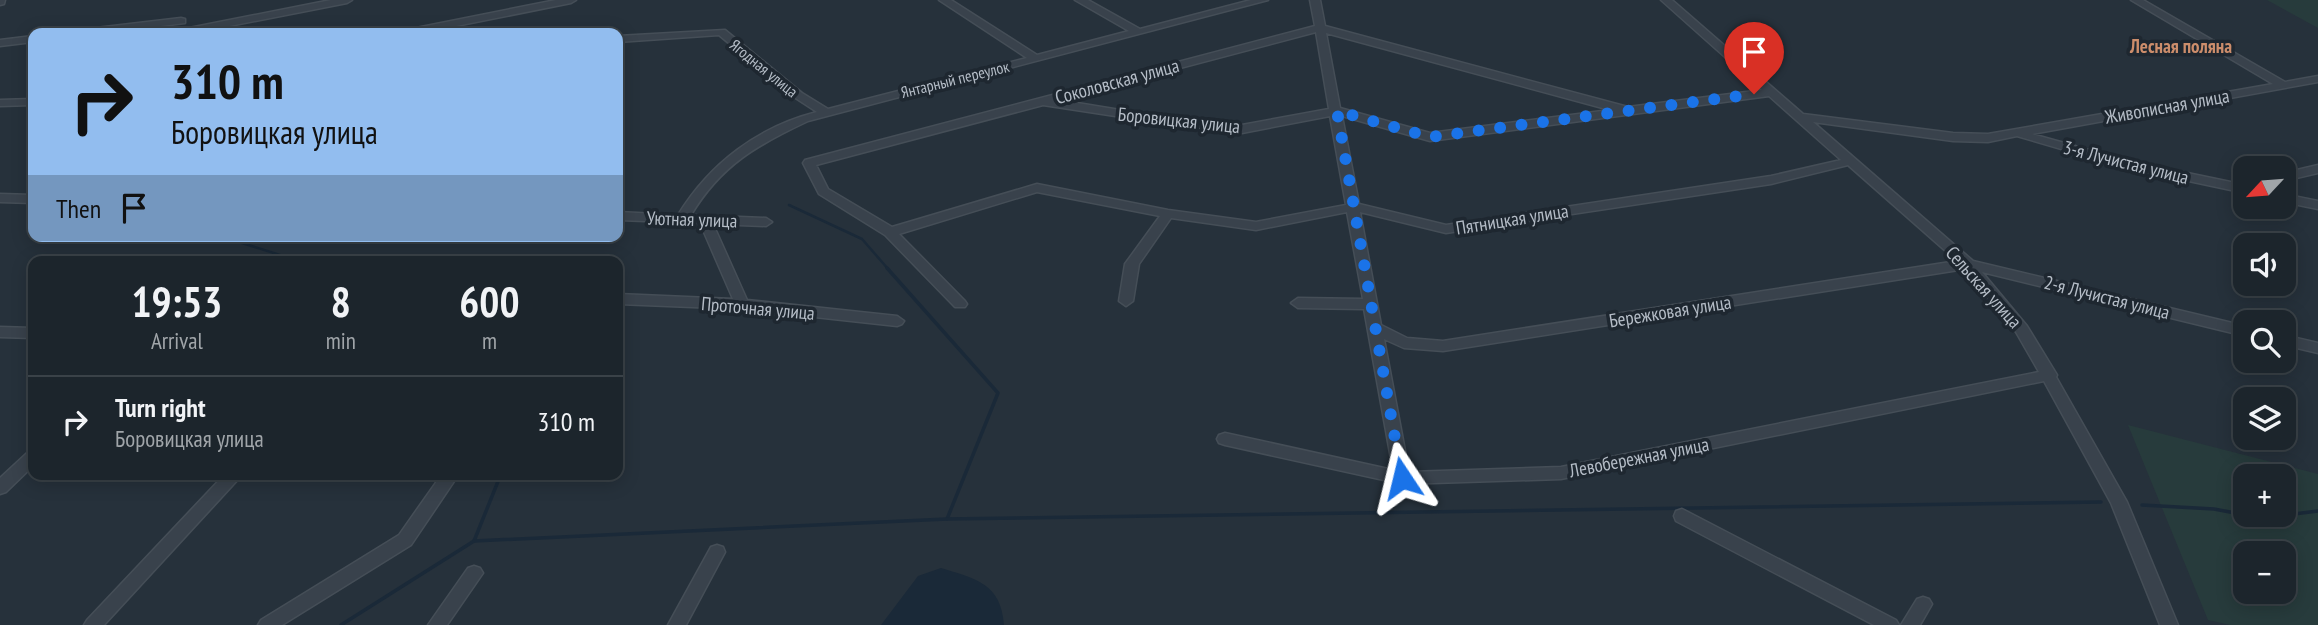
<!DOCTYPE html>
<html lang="en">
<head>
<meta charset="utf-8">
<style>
	:root { --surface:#1c252c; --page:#293138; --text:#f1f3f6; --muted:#a0a5a9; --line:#3a4248 }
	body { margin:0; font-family:"PT Sans Narrow",sans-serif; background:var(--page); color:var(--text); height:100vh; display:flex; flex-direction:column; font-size:26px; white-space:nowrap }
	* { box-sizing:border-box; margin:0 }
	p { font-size:23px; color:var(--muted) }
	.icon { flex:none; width:38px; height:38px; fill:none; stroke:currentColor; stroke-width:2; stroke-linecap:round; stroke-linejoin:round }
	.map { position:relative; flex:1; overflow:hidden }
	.drawer { position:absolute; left:28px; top:256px; width:595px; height:224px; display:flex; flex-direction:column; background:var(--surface); border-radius:14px; box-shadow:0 4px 18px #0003,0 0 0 2px var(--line) }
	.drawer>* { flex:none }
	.top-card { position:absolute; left:28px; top:28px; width:595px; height:214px; border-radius:14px; box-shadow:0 4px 18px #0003,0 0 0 2px var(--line); background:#92bdef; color:#111; overflow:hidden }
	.needle { width:46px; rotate:244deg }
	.tools { position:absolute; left:2233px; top:156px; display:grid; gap:14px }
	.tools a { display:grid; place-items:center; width:63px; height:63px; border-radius:14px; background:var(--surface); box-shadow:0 4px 18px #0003,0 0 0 2px var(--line); font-size:35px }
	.pin { position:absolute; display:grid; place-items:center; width:60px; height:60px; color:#fff; margin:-72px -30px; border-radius:50% 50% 50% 0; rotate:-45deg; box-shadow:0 0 7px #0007 }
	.pin .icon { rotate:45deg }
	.me { position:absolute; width:77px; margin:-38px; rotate:350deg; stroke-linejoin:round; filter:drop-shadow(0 0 5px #0008) }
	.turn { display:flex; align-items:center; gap:24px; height:147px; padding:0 28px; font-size:32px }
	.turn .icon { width:91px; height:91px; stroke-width:2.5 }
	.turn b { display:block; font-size:49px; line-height:60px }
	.then { display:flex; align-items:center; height:66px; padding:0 28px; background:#0003; gap:14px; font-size:26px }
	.eta { display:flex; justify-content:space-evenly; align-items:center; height:119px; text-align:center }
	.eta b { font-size:42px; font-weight:800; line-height:49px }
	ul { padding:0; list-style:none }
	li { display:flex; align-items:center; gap:21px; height:91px; padding:0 28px; border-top:2px solid var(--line) }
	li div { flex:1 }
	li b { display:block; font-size:26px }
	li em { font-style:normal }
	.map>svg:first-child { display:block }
	.green { fill:#273b3c; fill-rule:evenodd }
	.water { fill:#1a2938 }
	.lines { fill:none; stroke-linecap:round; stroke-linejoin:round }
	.stream-far1 { stroke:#1a2938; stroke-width:2.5 }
	.stream { stroke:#1a2938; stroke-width:3.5 }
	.minor-casing { stroke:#454e57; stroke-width:3 }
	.minor { fill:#39424c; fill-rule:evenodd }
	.route { stroke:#1a73e8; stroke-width:12; stroke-dasharray:0 21.6 }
	.labels { text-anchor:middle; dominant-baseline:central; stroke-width:7; stroke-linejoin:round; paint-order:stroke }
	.far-street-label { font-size:16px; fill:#b5bdc7; stroke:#1e2730 }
	.far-quarter-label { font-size:19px; font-weight:bold; fill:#cc8d6b; stroke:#1e2730 }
	.street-label { font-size:19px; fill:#b5bdc7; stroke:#1e2730 }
</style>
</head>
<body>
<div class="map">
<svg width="2318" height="625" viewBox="0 0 2318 625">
	<rect width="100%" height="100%" fill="#26313b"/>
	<!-- green -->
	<g class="green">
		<polygon points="2267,0 2318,0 2318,28"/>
		<path d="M2128,425L2318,474V625H2230L2208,620ZM2245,476H2284V514H2245ZM2245,553H2284V592H2245Z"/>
	</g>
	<!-- water -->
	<path class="water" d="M941,568C977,579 1001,584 1004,625H881L918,576Z"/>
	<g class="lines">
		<!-- stream-far1 -->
		<g class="stream-far1">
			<polyline points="789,205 862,239 889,270"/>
			<polyline points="220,236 299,261"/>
		</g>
		<!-- stream -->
		<g class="stream">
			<polyline points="887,268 998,393 947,519"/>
			<polyline points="2142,505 2214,509 2262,518 2318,511"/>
			<polyline points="474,541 501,474"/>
			<polyline points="341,625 474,541 947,519 2101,502"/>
		</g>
		<!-- minor casing -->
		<g class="minor-casing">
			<g id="minor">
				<polygon points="0,0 5,0 4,4 0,5"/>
				<polygon points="331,0 352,0 347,3 194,33 174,33 179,30"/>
				<polygon points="556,0 576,0 571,3 421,33 401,33 406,30"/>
				<path d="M939,0H951L1037,55L1129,31L1075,0H1088L1140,29L1251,0H1268L808,121C757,145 721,165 691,215L766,218L772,222L766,226L713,224L747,300L897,316L904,321L902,324L897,326L742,309L618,304V294L733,299L700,223L618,220V212L678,215C710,163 758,127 817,112L794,97L719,35L618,42V36L725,30L802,93L828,109L1027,58Z"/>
				<path d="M1310,0H1320L1325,26L1628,107L1762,90L1661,0H1672L1803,114L1953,133L1988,134L2273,84L2131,0H2143L2285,82L2318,76V82L2032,134L2125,160L2245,185V193L2123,167L2017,136L1988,142L1953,141L1813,122L1973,261L2245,326V336L1982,272L2027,326L2057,375L2056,377L2127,502L2178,625H2160L2111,503L2044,381L1561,479L1402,484L1225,445L1219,443L1217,439L1219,435L1225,433L1393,470L1364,309L1298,308L1291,303L1298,298L1363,299L1347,212L1256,230L1171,218L1139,264L1133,301L1126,306L1119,301L1125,264L1160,216L1037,192L899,234L965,301L967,304L965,307H955L885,235L819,194L803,163L805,160L1315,26ZM1316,32L1329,109L1242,125L1181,120L1059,100ZM1326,33L1610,110L1430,133L1340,108ZM1769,96L1841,160L1771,176L1446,225L1359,204L1342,116L1430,141ZM1043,105L1181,126L1242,133L1330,116L1346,205L1256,222L1168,210L1037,184L892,227L828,189L816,165ZM1848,165L1957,261L1443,341L1407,338L1381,325L1360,212L1446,233L1771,184ZM1965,269L2016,332L2039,372L1561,467L1409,472L1384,339L1404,348L1443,351Z"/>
				<polygon points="181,18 185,19 185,23 104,33 74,33 79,30"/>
				<polygon points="33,36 33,42 0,46 0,40"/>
				<polygon points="33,99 33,105 0,106 0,100"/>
				<polygon points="2318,165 2318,173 2284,181 2284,173"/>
				<polygon points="0,194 33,195 33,203 0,202"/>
				<polygon points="2284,194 2318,201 2318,209 2284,202"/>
				<polygon points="0,327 33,328 33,338 0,337"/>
				<polygon points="2284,335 2318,343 2318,353 2284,345"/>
				<polygon points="33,451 33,466 6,492 0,494 0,478 27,453"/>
				<polygon points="225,474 243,474 104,625 84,625 87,620"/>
				<polygon points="442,474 459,474 411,545 282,625 258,625 261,620 399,535"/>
				<polygon points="1682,509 1896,620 1899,625 1874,625 1676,521 1674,516 1676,511"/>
				<polygon points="717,545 723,547 725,552 686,625 668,625 711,547"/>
				<polygon points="474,566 480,568 483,573 447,625 428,625 468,568"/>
				<polygon points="1923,597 1929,599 1932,604 1920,625 1901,625 1917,599"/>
			</g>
		</g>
		<!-- minor -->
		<use href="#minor" class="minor"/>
	</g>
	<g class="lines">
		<!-- route -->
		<polyline class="route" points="1402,478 1337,111 1430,137 1754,94"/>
	</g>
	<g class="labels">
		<!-- far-street labels -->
		<g class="far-street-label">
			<text transform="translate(764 68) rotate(39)">Ягодная улица</text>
			<text transform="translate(955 79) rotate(-14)">Янтарный переулок</text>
		</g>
		<!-- far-quarter labels -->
		<g class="far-quarter-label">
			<text x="2181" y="46">Лесная поляна</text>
		</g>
		<!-- street labels -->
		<g class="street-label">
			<text transform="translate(1117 81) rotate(-15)">Соколовская улица</text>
			<text transform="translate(2167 106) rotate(-10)">Живописная улица</text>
			<text transform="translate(1179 120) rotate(6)">Боровицкая улица</text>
			<text transform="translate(2126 162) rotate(14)">3-я Лучистая улица</text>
			<text transform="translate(692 219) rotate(2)">Уютная улица</text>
			<text transform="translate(1512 219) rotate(-9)">Пятницкая улица</text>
			<text transform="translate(1984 287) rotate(48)">Сельская улица</text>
			<text transform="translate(2107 297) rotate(14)">2-я Лучистая улица</text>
			<text transform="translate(758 308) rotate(5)">Проточная улица</text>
			<text transform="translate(1670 311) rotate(-9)">Бережковая улица</text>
			<text transform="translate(1639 457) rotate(-11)">Левобережная улица</text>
		</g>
	</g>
</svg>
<div class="tools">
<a><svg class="needle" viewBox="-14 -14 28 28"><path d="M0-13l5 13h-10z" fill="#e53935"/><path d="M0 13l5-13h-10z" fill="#a0a5a9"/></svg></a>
<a><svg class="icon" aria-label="sound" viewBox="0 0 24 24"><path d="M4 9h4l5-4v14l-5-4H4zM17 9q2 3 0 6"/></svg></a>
<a><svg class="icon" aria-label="search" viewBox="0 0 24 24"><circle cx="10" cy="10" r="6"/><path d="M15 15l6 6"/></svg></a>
<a><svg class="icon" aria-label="layers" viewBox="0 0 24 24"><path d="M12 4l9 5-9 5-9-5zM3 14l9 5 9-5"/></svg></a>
<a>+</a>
<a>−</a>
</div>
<div class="pin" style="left:1754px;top:94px;background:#d93025"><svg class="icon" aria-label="arrive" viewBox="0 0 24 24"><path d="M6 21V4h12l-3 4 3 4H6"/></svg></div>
<svg class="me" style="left:1402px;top:478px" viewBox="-20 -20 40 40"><path d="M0-17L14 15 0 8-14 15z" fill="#1a73e8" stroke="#fff" stroke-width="4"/></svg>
<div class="top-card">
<div class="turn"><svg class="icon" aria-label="right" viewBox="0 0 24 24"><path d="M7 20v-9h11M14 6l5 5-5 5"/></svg><div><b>310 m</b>Боровицкая улица</div></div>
<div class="then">Then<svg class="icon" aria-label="arrive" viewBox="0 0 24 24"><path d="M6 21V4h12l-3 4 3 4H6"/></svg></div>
</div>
<section class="drawer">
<div class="eta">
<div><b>19:53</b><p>Arrival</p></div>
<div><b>8</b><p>min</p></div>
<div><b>600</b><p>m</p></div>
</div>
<ul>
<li><svg class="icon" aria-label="right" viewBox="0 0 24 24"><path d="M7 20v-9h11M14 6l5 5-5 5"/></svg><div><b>Turn right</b><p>Боровицкая улица</p></div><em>310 m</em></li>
</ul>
</section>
</div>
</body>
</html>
